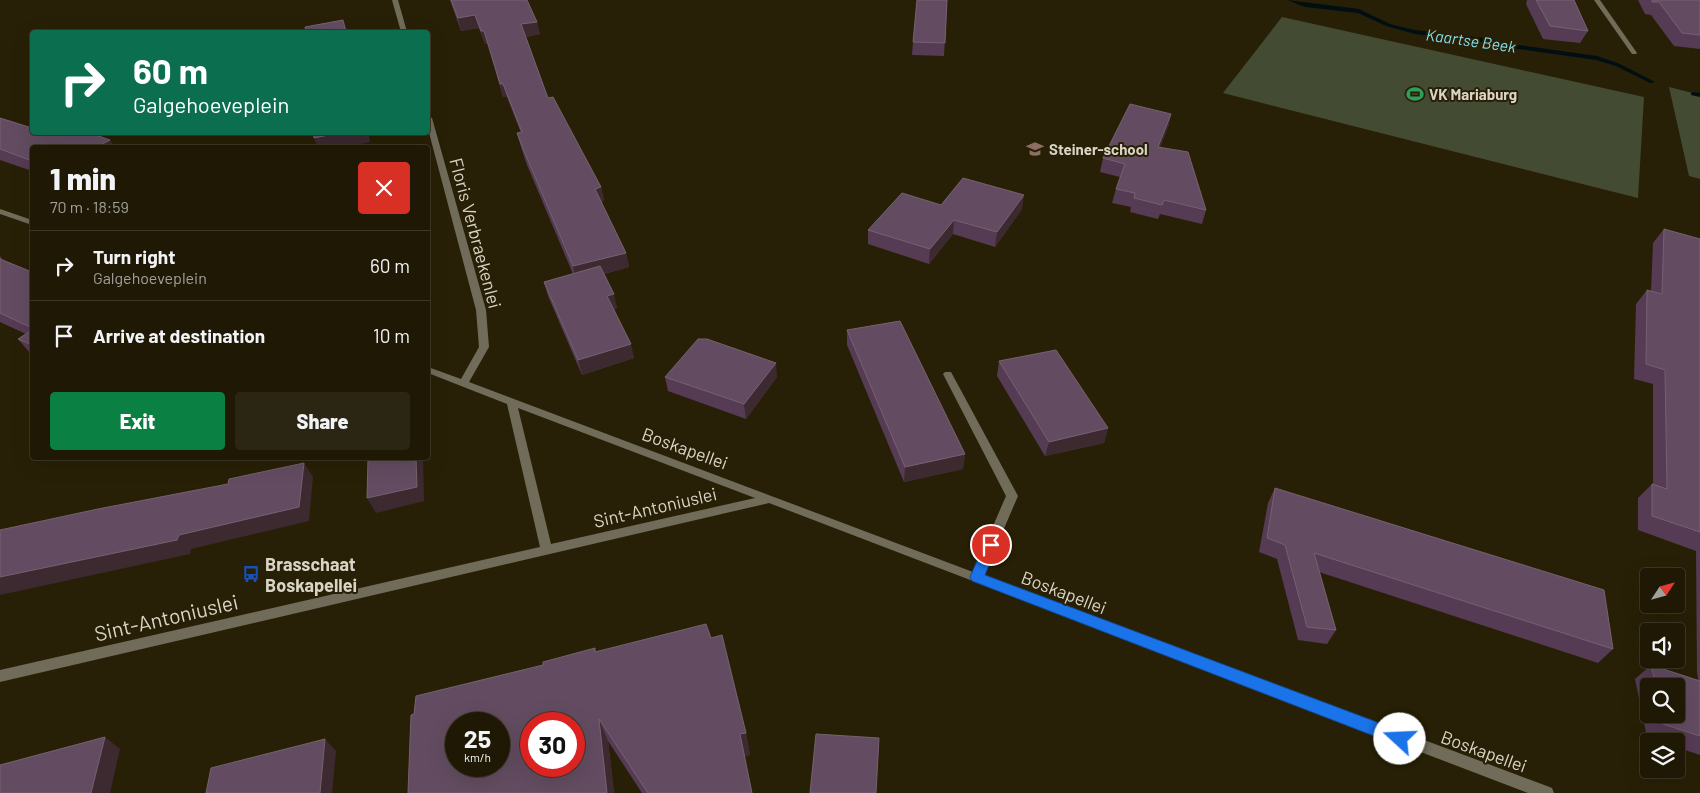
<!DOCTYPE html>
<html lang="en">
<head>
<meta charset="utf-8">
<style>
	:root { --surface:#1e1804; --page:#2b2513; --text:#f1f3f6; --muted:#a1a09a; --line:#3c3726; --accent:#0b8043 }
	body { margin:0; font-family:Barlow,sans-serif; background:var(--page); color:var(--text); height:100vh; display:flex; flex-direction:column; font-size:19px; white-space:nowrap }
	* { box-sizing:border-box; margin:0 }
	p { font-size:16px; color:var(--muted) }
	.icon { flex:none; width:28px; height:28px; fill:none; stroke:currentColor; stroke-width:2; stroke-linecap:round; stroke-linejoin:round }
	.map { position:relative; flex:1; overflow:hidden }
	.drawer { position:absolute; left:30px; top:145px; width:400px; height:315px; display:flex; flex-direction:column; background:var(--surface); border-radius:5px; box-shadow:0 5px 20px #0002,0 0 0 1px var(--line) }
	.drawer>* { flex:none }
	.hud { position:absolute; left:30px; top:30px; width:400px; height:105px; border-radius:5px; box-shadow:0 5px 20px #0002,0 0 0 1px var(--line); background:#0b6e4f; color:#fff; overflow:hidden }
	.needle { width:32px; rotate:54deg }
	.buttons { position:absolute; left:1640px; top:568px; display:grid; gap:10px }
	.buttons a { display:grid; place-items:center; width:45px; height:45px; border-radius:5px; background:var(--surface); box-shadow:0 5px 20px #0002,0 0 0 1px var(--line); font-size:25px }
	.speed { position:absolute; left:445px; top:712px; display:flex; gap:10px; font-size:25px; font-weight:700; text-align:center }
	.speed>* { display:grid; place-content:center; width:65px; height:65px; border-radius:50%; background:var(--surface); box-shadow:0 5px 20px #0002,0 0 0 1px var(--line); line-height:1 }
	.speed small { font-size:12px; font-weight:400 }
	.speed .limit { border:8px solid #d22; background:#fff; color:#111 }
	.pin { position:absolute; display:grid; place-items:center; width:42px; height:42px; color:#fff; margin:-21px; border:2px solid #fff; border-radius:50%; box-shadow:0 1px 5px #0007 }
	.me { position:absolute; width:55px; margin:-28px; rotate:290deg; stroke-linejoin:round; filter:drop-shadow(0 0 4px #0008) }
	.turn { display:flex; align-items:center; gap:18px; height:105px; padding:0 20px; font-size:22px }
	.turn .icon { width:65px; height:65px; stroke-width:2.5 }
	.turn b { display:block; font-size:35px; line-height:42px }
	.round { display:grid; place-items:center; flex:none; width:52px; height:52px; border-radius:5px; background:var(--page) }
	.overview { display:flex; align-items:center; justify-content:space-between; height:85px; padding:0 20px }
	h1 { font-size:30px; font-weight:800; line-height:38px }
	.button { display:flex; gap:10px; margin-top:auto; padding:10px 20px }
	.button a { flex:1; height:58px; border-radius:5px; background:var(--accent); color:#fff; font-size:20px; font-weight:800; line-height:58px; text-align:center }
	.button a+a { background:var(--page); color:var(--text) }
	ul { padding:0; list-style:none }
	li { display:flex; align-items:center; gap:15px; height:70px; padding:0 20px; border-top:1px solid var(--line) }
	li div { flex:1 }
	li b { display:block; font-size:19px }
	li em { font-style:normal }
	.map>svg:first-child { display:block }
	.green { fill:#434c32 }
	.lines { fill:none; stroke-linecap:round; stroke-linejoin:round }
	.stream { fill:#010f12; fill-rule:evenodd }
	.street { fill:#716b5a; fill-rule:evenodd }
	.wall { fill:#553b54; fill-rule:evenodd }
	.shaded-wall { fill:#3d2a30 }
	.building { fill:#634c61; stroke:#766170; fill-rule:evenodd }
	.route { fill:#1a73e8; stroke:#114b97 }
	.labels { text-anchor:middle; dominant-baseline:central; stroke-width:4; stroke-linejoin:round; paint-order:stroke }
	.far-poi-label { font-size:15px; font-weight:bold; fill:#d9d4c5; stroke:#282006; text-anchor:start }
	.far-water-label { font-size:16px; font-style:italic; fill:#84deed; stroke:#282006 }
	.street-label { font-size:18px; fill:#d9d4c5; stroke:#282006 }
	.poi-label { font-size:18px; font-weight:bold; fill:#d9d4c5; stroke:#282006; text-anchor:start }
	.near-street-label { font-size:21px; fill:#d9d4c5; stroke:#282006 }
</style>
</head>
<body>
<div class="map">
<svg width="1700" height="793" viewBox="0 0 1700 793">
	<rect width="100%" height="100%" fill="#282006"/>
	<!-- green -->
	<g class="green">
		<polygon points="1282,17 1644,97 1638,198 1223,93"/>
		<polygon points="1669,87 1700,95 1700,179 1689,176"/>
	</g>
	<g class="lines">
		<!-- stream -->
		<g class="stream">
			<polygon points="1287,0 1359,9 1390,24 1415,30 1484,38 1511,44 1597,56 1620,64 1655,82 1650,83 1616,66 1596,60 1511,48 1484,42 1415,34 1386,26 1358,13 1305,7"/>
			<polygon points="1693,92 1700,93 1700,97 1691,95 1691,93"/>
		</g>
		<!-- street -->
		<g class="street">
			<polygon points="392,0 398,0 407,32 401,32"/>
			<polygon points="1594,0 1600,0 1637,53 1636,54 1632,54"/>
			<path d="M428,116L432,118L486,310L489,347L469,382L973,572L1006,496L943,374L945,372H951L1018,496L984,575L1547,786L1552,788L1554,793H1528L769,503L0,682V670L540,547L507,404L428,373V367L461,379L479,347L476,310L428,129ZM518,408L755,498L551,544Z"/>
			<polygon points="0,209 32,220 32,225 0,214"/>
		</g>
	</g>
	<!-- wall -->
	<g class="wall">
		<polygon points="450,0 527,0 540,34 526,37 548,98 601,187 604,201 601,202 626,253 629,267 604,274 617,308 614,309 634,358 582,375 548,296 544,282 573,274 527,165 521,147 517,133 521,133 507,97 503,97 488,43 485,44 479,28 461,31"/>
		<polygon points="947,0 944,56 912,55 913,42"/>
		<polygon points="1527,0 1574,0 1588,31 1580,43 1543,39 1526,4"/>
		<polygon points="1638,0 1700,0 1700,49 1674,46 1651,15 1645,14"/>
		<polygon points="1171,114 1168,127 1160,147 1206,210 1202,224 1160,214 1158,219 1130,212 1131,207 1112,203 1116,189 1120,177 1100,172 1103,158"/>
		<polygon points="0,118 32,148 32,171 0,160"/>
		<polygon points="941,205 1022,209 995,247 953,234 929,264 868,244 868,230"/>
		<path d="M1664,229L1700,239V755L1676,747V741H1660L1647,737L1635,679L1651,665L1698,680L1697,672L1696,551L1638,530V498L1652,484H1653V384L1634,379L1636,304L1647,290L1651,291L1653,243ZM1649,686H1676V714H1649Z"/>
		<polygon points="0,256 3,260 32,272 32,354 30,353 18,339 26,334 0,322"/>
		<polygon points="847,330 965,454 963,469 904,482 847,345"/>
		<polygon points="999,361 1108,428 1104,443 1045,456 997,376"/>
		<polygon points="665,377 777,377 746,419 668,391"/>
		<polygon points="1275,488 1613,649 1598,663 1319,572 1336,630 1327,644 1298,640 1277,559 1259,552 1268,503"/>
		<polygon points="711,638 746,733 750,755 744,756 752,793 642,793 608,741 614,793 408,793 543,665 595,648 596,652"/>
	</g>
	<!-- shaded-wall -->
	<g class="shaded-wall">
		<polygon points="475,15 479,28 461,31 458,18"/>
		<polygon points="343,20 348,32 346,32"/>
		<polygon points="537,22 540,34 525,37 521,24"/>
		<polygon points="481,31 484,31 488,43 485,44"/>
		<polygon points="500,84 503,84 507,97 503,97"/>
		<polygon points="1171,114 1168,127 1154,161 1158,147"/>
		<polygon points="343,132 368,132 370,142 342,148 318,148 314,138"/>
		<polygon points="110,140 115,148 95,148"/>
		<polygon points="601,187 604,201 598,203 595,189"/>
		<polygon points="1024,195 1022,209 995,247 997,232"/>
		<polygon points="954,220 953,234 929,264 930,249"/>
		<polygon points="626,253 629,267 576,281 573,266"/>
		<polygon points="614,294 617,308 610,310 607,296"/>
		<polygon points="631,344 634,358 582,375 578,360"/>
		<polygon points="776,363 777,377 746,419 744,404"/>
		<polygon points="1108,428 1104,443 1045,456 1049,442"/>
		<polygon points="965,454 963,469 904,482 905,467"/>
		<polygon points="416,458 423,458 424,501 376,513 367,498"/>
		<polygon points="304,463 313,477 309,521 191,549 190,554 0,595 0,577 179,535"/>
		<polygon points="599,719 608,741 614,793 607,793"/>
		<polygon points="746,733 750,755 744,757 740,734"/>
		<polygon points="105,737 120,749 110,793 91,793"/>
		<polygon points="325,739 336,751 332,793 320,793"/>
	</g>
	<!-- building -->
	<g class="building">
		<polygon points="451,0 527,0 537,22 521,24 548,98 553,97 601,187 595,189 626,253 573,266 524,151 517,133 522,132 503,84 500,84 484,31 481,31 475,15 458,18"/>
		<polygon points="917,0 947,0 945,43 913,42"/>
		<polygon points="1536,0 1574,0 1588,31 1550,26"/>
		<polygon points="1652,0 1700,0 1700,35 1682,33 1659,2 1652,2"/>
		<polygon points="343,20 346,32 306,32 305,27"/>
		<polygon points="1130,104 1171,114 1158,147 1188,152 1206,210 1164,200 1162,205 1134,198 1135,193 1116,189 1125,164 1103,158"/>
		<polygon points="0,118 32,128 32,132 46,132 56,136 63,132 87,132 110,140 95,148 32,148 32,161 0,149"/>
		<polygon points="313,132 343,132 314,138"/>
		<polygon points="963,178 1024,195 997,232 954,220 930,249 868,230 902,193 941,205"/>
		<polygon points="1664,229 1700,239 1700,532 1652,516 1652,484 1667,489 1665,370 1646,364 1647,290 1662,294"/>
		<polygon points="0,259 32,272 32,328 0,313"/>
		<polygon points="600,266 614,294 607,296 631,344 578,360 544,282"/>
		<polygon points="900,321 965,454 905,467 847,330"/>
		<polygon points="32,330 32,345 18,339"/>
		<polygon points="698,339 707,339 776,363 744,404 665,377"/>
		<polygon points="1056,350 1108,428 1049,442 999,361"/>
		<polygon points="368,458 416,458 417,487 367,498"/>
		<polygon points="304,463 299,507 179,535 177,540 0,577 0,530 98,509 228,484 229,479"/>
		<polygon points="1275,488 1604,590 1613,649 1314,553 1336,630 1307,627 1285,545 1267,538"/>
		<path d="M706,624L711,638L722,635L746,733L740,734L752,793H648L599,719L607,793H408L411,715L414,714L416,696L543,665V662L595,648V652ZM456,724H499V766H456ZM531,724H574V766H531Z"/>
		<polygon points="1651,665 1700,681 1700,736 1663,724 1661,714 1676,714 1676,686 1656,686"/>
		<polygon points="816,734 879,738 876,793 810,793"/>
		<polygon points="105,737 91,793 0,793 0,765"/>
		<polygon points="325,739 320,793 206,793 211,768"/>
	</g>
	<!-- route -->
	<polygon class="route" points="991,539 995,541 997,545 985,575 1406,733 1408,739 1406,744 1400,746 972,581 970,577 984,545 986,541"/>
	<!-- icons -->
	<defs>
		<g id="stadium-bare" transform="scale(1.35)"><path d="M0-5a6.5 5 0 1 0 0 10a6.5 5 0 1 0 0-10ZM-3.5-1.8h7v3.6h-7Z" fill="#2e9e5b" stroke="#282006" stroke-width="2.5" paint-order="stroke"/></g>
		<g id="school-bare" transform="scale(1.35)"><path d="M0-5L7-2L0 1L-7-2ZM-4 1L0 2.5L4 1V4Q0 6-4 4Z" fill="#8d6e63" stroke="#282006" stroke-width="2.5" paint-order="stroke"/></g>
		<g id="bus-bare" transform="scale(1.35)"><path d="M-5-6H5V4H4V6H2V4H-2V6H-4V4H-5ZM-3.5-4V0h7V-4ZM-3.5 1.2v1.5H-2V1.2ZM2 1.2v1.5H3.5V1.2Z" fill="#1a4fb4" stroke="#282006" stroke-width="2.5" paint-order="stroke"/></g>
	</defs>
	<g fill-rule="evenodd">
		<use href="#stadium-bare" x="1415" y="94"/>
		<use href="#school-bare" x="1035" y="149"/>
		<use href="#bus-bare" x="251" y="574"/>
	</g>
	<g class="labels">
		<!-- far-poi labels -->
		<g class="far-poi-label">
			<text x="1429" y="94">VK Mariaburg</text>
			<text x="1049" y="149">Steiner-school</text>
		</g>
		<!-- far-water labels -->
		<g class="far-water-label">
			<text transform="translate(1471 40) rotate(8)">Kaartse Beek</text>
		</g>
		<!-- street labels -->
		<g class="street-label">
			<text transform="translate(476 233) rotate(75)">Floris Verbraekenlei</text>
			<text transform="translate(685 448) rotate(20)">Boskapellei</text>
			<text transform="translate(655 507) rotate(-13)">Sint-Antoniuslei</text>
			<text transform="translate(1064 592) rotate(21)">Boskapellei</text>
			<text transform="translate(1484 751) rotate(20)">Boskapellei</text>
		</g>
		<!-- poi labels -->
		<g class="poi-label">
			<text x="265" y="564">Brasschaat<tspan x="265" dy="21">Boskapellei</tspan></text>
		</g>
		<!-- near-street labels -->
		<g class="near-street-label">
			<text transform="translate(166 617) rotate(-13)">Sint-Antoniuslei</text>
		</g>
	</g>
</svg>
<div class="buttons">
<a><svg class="needle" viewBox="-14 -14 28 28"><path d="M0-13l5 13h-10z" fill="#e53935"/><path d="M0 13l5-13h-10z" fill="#a1a09a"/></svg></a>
<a><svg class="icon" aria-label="sound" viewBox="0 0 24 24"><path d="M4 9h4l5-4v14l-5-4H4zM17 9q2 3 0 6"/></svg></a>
<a><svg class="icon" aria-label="search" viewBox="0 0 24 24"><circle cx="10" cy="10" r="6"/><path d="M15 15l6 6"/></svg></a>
<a><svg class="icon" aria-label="layers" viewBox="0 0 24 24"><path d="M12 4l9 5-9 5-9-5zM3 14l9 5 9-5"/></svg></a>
</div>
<div class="speed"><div>25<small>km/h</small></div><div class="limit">30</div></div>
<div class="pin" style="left:991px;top:545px;background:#d93025"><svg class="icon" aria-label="arrive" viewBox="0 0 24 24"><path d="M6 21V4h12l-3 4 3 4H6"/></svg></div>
<svg class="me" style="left:1400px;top:739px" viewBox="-20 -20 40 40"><circle r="19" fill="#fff"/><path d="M0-13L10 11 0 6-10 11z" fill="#1a73e8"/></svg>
<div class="hud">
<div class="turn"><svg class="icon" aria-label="right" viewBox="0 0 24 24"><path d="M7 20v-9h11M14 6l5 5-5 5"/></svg><div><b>60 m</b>Galgehoeveplein</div></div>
</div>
<section class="drawer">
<div class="overview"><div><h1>1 min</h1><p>70 m · 18:59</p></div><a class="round" style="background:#d93025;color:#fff"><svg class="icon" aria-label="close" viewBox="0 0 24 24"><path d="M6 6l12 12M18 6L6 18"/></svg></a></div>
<ul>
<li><svg class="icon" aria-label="right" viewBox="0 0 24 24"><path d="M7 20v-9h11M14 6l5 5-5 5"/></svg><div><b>Turn right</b><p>Galgehoeveplein</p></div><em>60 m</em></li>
<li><svg class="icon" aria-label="arrive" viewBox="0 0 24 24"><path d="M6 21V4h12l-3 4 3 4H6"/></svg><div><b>Arrive at destination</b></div><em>10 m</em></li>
</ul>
<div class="button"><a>Exit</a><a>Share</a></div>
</section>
</div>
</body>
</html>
